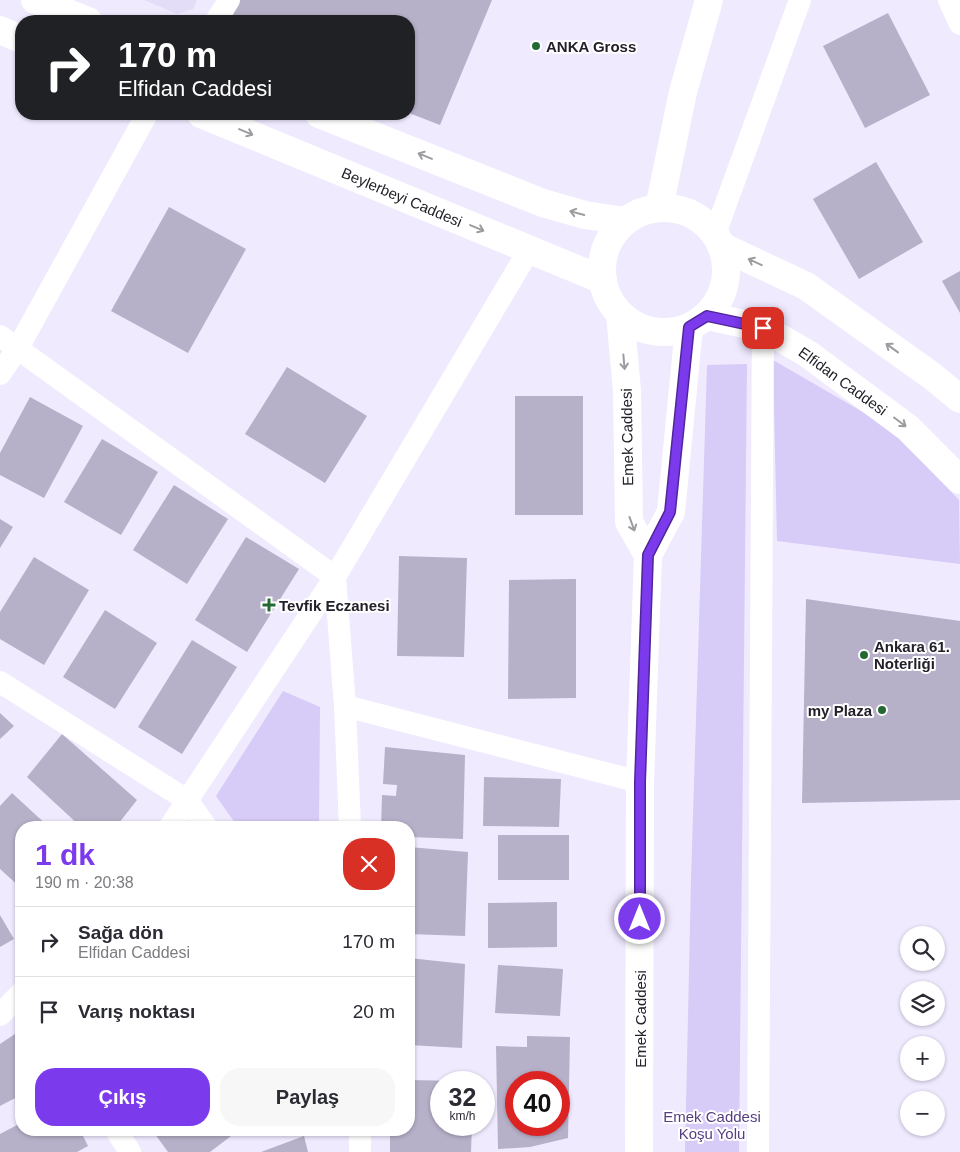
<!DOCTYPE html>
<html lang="tr">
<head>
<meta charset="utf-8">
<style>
	:root { --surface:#fff; --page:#f7f7f7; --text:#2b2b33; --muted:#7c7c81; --line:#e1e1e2; --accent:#7c3aed }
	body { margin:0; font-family:Arial,sans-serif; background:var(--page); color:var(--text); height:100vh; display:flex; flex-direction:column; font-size:19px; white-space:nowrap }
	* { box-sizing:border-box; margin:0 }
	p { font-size:16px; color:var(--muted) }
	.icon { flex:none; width:28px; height:28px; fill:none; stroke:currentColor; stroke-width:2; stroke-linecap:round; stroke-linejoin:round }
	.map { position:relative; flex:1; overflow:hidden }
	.sheet { position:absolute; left:15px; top:821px; width:400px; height:315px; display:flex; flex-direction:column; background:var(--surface); border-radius:20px; box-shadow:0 1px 4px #0004 }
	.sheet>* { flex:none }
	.banner { position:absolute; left:15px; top:15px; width:400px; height:105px; border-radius:20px; box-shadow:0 1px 4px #0004; background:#202124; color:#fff; overflow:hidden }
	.controls { position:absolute; left:900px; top:926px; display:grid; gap:10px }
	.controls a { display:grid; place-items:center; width:45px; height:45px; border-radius:50%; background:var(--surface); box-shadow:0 1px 4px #0004; font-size:25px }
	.speed { position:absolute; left:430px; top:1071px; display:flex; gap:10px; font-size:25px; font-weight:700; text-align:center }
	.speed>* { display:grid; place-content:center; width:65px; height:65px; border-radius:50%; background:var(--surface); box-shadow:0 1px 4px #0004; line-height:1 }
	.speed small { font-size:12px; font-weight:400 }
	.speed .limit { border:8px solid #d22; background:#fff; color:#111 }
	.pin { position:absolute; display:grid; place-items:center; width:42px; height:42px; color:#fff; margin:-21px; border-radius:10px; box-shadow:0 2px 8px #0006 }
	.me { position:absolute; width:55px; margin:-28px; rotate:0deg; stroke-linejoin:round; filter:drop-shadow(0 0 4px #0008) }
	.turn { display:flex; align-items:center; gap:18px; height:105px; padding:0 20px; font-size:22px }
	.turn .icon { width:65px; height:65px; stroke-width:2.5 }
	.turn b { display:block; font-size:35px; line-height:42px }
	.round { display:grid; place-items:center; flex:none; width:52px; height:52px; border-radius:20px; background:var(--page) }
	.summary { display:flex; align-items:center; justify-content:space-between; height:85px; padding:0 20px }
	h1 { font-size:30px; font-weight:800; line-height:38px; color:var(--accent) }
	.action { display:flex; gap:10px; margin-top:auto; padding:10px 20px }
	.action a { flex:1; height:58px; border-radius:20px; background:var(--accent); color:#fff; font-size:20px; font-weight:800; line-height:58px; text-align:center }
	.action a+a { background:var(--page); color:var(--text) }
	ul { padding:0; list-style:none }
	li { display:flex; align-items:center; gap:15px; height:70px; padding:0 20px; border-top:1px solid var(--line) }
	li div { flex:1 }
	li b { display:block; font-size:19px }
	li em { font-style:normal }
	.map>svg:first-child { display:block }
	.built { fill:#e4ddf7 }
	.green { fill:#d7cbf7 }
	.building { fill:#b7b0c9; fill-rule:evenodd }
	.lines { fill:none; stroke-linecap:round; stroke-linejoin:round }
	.minor { stroke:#fff; stroke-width:22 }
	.tertiary { stroke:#fff; stroke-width:28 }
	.oneway { stroke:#9c9b9f }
	.route-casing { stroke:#51269a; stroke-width:12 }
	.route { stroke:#7c3aed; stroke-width:9 }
	.poi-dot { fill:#246834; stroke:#fff; stroke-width:2 }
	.labels { text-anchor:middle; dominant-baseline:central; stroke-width:4; stroke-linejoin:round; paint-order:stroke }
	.poi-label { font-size:15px; font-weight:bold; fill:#232029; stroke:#fff; text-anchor:start }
	.street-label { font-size:15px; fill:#232029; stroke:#fff }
	.park-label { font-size:15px; fill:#563e81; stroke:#fff }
</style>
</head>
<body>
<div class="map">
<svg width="960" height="1152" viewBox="0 0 960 1152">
	<rect width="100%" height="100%" fill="#f0eaff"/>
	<!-- built -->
	<polygon class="built" points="144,0 197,0 193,9 177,14"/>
	<!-- green -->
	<g class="green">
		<polygon points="773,360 887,426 959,500 960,564 777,541"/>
		<polygon points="747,364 739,1152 685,1152 691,880 707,365"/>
		<polygon points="283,691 320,707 319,827 238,827 216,796"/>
	</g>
	<!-- building -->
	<g class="building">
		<polygon points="240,0 492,0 440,125 409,113 409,21 229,21"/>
		<polygon points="888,13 930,95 865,128 823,46"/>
		<polygon points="876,162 923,242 859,279 813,199"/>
		<polygon points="169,207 246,249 188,353 111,311"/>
		<polygon points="960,271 960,313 942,281"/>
		<polygon points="287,367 367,416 325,483 245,434"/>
		<rect x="515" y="396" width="68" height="119"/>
		<polygon points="30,397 83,426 44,498 0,475 0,453"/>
		<polygon points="102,439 158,472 121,535 64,502"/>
		<polygon points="174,485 228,519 187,584 133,550"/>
		<polygon points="0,519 13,527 0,548"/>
		<polygon points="246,537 299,569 247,652 195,620"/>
		<polygon points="399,556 467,558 464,657 397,656"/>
		<polygon points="34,557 89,590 44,665 0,639 0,612"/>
		<polygon points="576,579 576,698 508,699 509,580"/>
		<polygon points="806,599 960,621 960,800 802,803"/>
		<polygon points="105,610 157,643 115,709 63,677"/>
		<polygon points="192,640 237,667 182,754 138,727"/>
		<polygon points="0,713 14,726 0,739"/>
		<polygon points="62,734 137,800 115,828 82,828 27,777"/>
		<polygon points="385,747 465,755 463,839 409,837 409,828 381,828 382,795 396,796 397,785 383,784"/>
		<polygon points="484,777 561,779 559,827 483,826"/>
		<polygon points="12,793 50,828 21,828 21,888 0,869 0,806"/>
		<rect x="498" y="835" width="71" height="45"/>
		<polygon points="409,847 468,852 465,936 409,934"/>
		<polygon points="557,902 557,947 488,948 488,903"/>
		<polygon points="0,915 14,939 0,947"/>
		<polygon points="409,958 465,964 462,1048 409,1045"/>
		<polygon points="498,965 563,969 560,1016 495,1013"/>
		<polygon points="21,1030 21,1095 0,1106 0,1044"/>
		<path d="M527,1036L570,1037L568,1138L530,1147L498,1149L496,1046L527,1047ZM516,1082H559V1125H516Z"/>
		<polygon points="409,1080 461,1081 461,1082 441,1082 441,1125 472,1125 471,1152 390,1152 390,1130 409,1130"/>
		<polygon points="21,1123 21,1130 80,1130 88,1146 77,1152 0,1152 0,1134"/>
		<polygon points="160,1130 239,1130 210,1152 168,1152 155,1134"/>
		<polygon points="304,1136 308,1152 261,1152"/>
	</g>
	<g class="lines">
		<!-- minor -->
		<g class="minor">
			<polyline points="949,0 960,24"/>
			<polyline points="216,21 229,0"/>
			<polyline points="716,231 800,0"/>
			<polyline points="0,336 335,577 345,706 350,828"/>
			<polyline points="0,374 18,348 147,114"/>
			<polyline points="0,682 187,800 207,828"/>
			<polyline points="345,706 640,782"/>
			<polyline points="169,828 335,577 529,250"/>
			<polyline points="0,1015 21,993"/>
			<polyline points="116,1130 130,1152"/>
			<polyline points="360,1130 360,1152"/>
			<polyline points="758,1152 763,328"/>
		</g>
		<!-- tertiary -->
		<g class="tertiary">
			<polyline points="35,0 88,21"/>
			<polyline points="0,30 21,39"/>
			<polyline points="201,114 603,280"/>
			<polyline points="319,114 543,203 585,215 625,221"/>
			<circle cx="664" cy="270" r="62"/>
			<polyline points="659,208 683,92 709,0"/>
			<polyline points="721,246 806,286 932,376 960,399"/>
			<polyline points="620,314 627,391 629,522 648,555 671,512 689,327"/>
			<polyline points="707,316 763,328 808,354 908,428 960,480"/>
			<polyline points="639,1152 640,782 648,555"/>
		</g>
	</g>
	<!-- one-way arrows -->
	<defs><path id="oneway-shaft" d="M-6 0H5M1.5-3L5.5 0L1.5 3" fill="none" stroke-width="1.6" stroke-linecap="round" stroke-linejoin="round" transform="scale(1.25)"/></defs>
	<g class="oneway">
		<use href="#oneway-shaft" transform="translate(246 132) rotate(23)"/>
		<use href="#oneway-shaft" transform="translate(425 156) rotate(-158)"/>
		<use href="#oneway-shaft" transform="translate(577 213) rotate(-165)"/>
		<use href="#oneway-shaft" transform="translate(477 228) rotate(23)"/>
		<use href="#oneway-shaft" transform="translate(755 262) rotate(-155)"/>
		<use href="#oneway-shaft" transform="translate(892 348) rotate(-144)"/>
		<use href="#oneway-shaft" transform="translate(624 362) rotate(85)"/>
		<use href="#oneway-shaft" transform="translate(900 422) rotate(37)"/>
		<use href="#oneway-shaft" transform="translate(632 524) rotate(70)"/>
	</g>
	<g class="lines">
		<!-- route casing -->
		<g class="route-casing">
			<polyline id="route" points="640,919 640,782 648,555 670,512 689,327 707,316 763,328"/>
		</g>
		<!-- route -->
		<use href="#route" class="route"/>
	</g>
	<!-- markers -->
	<g class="poi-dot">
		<circle cx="536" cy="46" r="5"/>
		<path d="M266.5 597.5h5v5h5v5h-5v5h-5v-5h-5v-5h5z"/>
		<circle cx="864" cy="655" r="5"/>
		<circle cx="882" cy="710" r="5"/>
	</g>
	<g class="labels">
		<!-- poi labels -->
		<g class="poi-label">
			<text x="546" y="46">ANKA Gross</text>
			<text x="279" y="605">Tevfik Eczanesi</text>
			<text x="874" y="646">Ankara 61.<tspan x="874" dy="17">Noterliği</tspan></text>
			<text x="872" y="710" text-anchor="end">my Plaza</text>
		</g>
		<!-- street labels -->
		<g class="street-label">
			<text transform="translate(402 197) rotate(23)">Beylerbeyi Caddesi</text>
			<text transform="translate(843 381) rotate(36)">Elfidan Caddesi</text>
			<text transform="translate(627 437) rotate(-91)">Emek Caddesi</text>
			<text transform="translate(640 1019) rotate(-90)">Emek Caddesi</text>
		</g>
		<!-- park labels -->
		<g class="park-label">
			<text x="712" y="1116">Emek Caddesi<tspan x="712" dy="17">Koşu Yolu</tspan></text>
		</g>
	</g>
</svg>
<div class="controls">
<a><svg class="icon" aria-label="search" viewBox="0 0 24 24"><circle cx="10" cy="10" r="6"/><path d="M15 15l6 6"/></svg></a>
<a><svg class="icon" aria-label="layers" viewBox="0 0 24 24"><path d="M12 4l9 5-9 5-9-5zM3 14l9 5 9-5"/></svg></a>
<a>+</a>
<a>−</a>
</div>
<div class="speed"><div>32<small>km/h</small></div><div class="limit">40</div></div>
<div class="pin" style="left:763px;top:328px;background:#d93025"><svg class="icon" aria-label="arrive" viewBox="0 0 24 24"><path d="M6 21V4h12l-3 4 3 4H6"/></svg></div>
<svg class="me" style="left:640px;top:919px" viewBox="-20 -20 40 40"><circle r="17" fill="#7c3aed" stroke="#fff" stroke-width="3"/><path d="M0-11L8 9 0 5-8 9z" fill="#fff"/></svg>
<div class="banner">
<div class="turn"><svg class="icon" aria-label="right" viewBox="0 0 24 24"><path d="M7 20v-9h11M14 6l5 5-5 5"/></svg><div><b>170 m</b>Elfidan Caddesi</div></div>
</div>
<section class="sheet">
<div class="summary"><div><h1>1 dk</h1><p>190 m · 20:38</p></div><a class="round" style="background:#d93025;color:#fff"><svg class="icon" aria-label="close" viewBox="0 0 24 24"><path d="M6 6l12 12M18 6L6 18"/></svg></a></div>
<ul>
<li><svg class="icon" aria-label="right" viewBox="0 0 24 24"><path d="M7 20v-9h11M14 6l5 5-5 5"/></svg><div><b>Sağa dön</b><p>Elfidan Caddesi</p></div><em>170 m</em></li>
<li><svg class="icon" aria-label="arrive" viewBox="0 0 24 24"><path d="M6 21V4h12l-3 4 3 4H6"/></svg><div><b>Varış noktası</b></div><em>20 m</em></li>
</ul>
<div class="action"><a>Çıkış</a><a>Paylaş</a></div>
</section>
</div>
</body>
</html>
